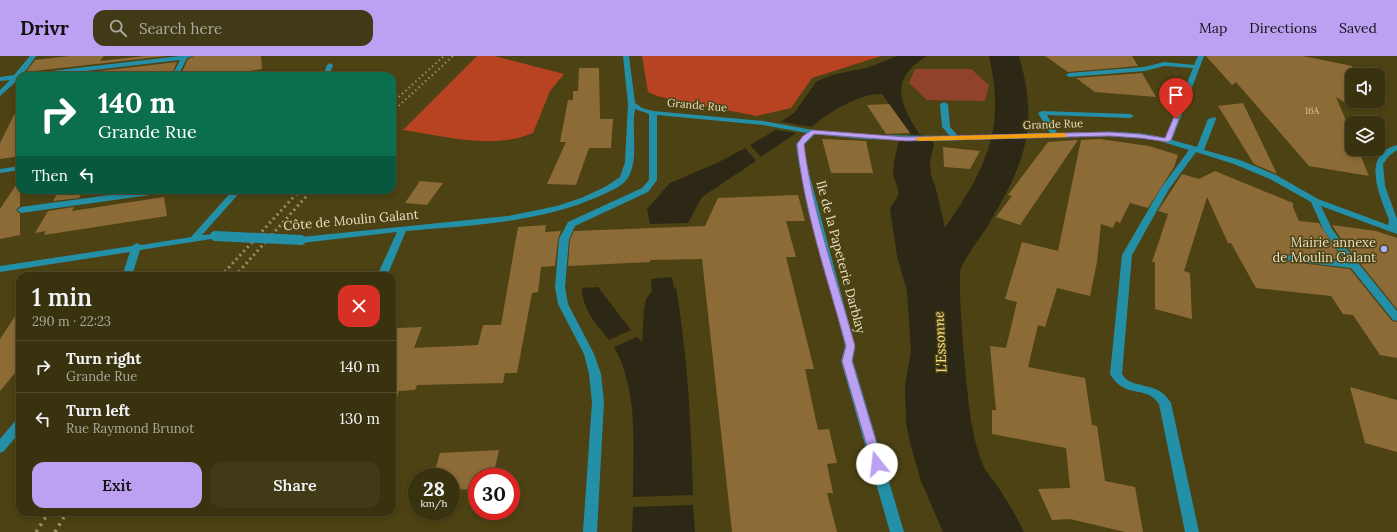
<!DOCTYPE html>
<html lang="en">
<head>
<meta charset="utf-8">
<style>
	:root { --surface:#39320e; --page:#403a17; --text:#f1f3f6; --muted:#abaa9e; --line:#534d2e; --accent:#bca0f2 }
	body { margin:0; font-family:Lora,serif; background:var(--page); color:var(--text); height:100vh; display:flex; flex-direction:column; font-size:15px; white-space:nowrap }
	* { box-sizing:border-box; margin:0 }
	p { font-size:13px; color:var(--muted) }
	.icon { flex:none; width:22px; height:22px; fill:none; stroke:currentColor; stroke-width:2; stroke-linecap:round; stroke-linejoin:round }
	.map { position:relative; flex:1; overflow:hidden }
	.drawer { position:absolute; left:16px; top:216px; width:380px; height:244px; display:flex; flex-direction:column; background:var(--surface); border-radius:12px; box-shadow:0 2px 6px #0003,0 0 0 1px var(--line) }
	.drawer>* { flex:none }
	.top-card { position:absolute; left:16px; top:16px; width:380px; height:122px; border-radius:12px; box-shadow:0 2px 6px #0003,0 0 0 1px var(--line); background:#0b6e4f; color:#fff; overflow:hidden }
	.fabs { position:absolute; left:1345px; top:12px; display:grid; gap:8px }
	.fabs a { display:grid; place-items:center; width:40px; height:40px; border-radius:8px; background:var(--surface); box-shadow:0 2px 6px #0003,0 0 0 1px var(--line); font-size:20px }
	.speed { position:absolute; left:408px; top:412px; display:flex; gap:8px; font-size:20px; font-weight:700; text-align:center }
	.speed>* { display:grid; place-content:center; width:52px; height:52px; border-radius:50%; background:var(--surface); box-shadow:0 2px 6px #0003,0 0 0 1px var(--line); line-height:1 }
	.speed small { font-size:10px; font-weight:400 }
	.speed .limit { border:6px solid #d22; background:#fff; color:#111 }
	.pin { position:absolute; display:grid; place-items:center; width:34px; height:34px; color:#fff; margin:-41px -17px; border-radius:50% 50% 50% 0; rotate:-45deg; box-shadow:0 0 4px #0007 }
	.pin .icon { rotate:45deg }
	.me { position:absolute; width:44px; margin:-22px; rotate:344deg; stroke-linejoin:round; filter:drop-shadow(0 0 3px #0008) }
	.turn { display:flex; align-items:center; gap:14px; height:84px; padding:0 16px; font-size:18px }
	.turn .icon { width:52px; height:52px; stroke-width:2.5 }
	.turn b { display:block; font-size:28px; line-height:34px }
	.then { display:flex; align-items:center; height:38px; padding:0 16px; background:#0003; gap:8px; font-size:15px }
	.round { display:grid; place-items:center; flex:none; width:42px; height:42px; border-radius:12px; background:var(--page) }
	.head { display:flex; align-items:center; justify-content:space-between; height:68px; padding:0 16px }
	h1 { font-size:24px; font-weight:600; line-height:30px }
	.cta { display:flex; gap:8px; margin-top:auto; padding:8px 16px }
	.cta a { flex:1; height:46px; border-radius:12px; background:var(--accent); color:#111; font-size:16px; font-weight:600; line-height:46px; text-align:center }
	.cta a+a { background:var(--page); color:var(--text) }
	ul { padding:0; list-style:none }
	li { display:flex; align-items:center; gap:12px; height:52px; padding:0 16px; border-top:1px solid var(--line) }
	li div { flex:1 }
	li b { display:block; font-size:15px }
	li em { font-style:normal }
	header { display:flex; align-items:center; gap:24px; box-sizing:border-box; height:56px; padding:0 20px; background:var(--accent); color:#111 }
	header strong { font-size:19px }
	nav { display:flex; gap:22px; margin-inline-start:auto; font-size:14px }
	.search { width:280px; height:36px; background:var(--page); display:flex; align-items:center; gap:10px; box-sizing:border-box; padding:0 14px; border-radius:12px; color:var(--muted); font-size:15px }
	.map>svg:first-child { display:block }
	.green { fill:#91422d }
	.forest { fill:#b84323 }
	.water { fill:#2d2816 }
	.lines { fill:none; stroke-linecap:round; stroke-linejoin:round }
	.river { fill:#2d2816; fill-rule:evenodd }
	.building { fill:#8d6b37 }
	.minor { fill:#2490a7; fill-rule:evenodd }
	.rail-far2 { stroke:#9a916b; stroke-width:2; stroke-dasharray:1.5 3; stroke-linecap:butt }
	.rail-far1 { stroke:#9a916b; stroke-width:3; stroke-dasharray:2 3.5; stroke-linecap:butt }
	.rail { stroke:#9a916b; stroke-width:3.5; stroke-dasharray:2.5 5; stroke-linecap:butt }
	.minor-bridge { stroke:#2490a7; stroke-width:10 }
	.route { fill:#bca0f2; stroke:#7a689d }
	.slow { fill:#f59e0b }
	.poi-dot { fill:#a4b2fc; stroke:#4c4213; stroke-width:1.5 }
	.labels { text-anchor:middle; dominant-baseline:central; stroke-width:3; stroke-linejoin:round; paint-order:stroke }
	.far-number-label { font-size:9px; fill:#d0c39f }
	.far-street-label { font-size:11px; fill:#e7e0c2; stroke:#4c4213 }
	.street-label { font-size:13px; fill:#e7e0c2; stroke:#4c4213 }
	.poi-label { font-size:13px; fill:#e7e0c2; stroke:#4c4213; text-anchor:end }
	.water-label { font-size:14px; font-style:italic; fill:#f9e388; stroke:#4c4213 }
</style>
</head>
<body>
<header>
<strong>Drivr</strong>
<div class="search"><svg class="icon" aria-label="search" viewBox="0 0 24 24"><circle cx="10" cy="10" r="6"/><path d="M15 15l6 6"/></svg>Search here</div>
<nav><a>Map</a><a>Directions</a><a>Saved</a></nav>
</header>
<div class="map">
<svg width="1397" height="476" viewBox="0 0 1397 476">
	<rect width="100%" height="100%" fill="#4c4213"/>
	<!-- green -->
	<polygon class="green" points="915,13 971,13 989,29 985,45 927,44 909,27"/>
	<!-- forest -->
	<g class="forest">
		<path d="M477,0H494L564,18L550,35L533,77C492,94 445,80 403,74Z"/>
		<polygon points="642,0 881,0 812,22 791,52 757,60 674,44 657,40 648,36"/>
	</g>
	<!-- water -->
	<g class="water">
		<path d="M898,0H927C890,22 898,46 919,77L911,78L882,38C861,37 828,56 812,71L781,66L795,56L816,26C832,17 849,16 866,12C876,9 888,3 898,0Z"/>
		<polygon points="993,0 1015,0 1022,33 1016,36 1023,76 999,75"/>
		<polygon points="776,74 796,77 761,101 750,89"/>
		<polygon points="911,88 921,88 915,107 914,114 917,124 935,160 941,182 937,237 944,368 950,397 959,421 993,476 943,476 921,425 910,387 906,367 905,330 911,296 907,235 897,200 890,153 903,131 896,101 902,93"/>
		<polygon points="745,92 756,105 702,141 688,167 650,168 647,153 670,127 719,106"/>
		<path d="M672,221L674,232H676C688,301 691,370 693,439L633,441C633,391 639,336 614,291L637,281L642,286L644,253L646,243L652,235L651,223Z"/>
		<path d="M598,231L631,274L609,284C596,268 582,253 582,232Z"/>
		<polygon points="693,449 695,476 632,476 633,451"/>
	</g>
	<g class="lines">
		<!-- river -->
		<path class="river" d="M989,0H1019C1040,72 1024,109 987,171C979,184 967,198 961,212C956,223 968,350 972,369C974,382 978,397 983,409C987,418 995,426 1000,434C1009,448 1017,461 1024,476H959L928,421L921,397L916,368L914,237L916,213L902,168L898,133L893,119L894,106L898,88L904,81L916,77L928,81L934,88L930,106L931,119L936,133L945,172C986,112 1006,74 989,0Z"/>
	</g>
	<!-- building -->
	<g class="building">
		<polygon points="70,0 104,0 100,5 145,0 167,0 26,16 35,4"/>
		<polygon points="194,0 261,0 262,13 216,20 180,20 188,3"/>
		<polygon points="1045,0 1132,0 1138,10 1068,16"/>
		<polygon points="1206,0 1303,0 1352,10 1352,51 1336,41 1352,79 1352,93 1358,93 1369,120 1309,110 1236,26 1232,29"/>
		<polygon points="177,6 171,20 92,20 92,17 90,20 56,20"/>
		<polygon points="579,12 599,12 600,63 613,63 611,92 589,92 576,129 547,128 566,86 560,86 568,44 573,44 573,35 578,35"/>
		<polygon points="1142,17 1156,41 1095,36 1076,22"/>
		<polygon points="20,47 20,100 0,103 0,87"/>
		<polygon points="1243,47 1277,118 1254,108 1218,50"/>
		<polygon points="889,48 910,77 886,78 867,49"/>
		<polygon points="822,83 866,85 873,117 831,117"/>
		<polygon points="1100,83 1149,90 1178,99 1174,111 1148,152 1130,147 1120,167 1116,165 1113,172 1101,168 1097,206 1090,240 1057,232 1045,271 1038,269 1028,311 1085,322 1092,369 1097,370 1105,425 1135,431 1143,476 1125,476 1070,463 1052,464 1038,433 1070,432 1066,392 992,378 992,354 996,354 990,290 1006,292 1017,246 1005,243 1022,186 1058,195 1081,84"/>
		<polygon points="1078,84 1020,169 996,161 1012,140 1008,139 1048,86"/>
		<polygon points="943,91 980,95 970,113 944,111"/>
		<polygon points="1215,115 1293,147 1293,151 1299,165 1319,167 1343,204 1286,198 1280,201 1280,203 1283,205 1350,213 1392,265 1397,266 1397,302 1380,299 1353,259 1343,258 1331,240 1256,232 1231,187 1228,187 1207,141 1184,215 1190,217 1192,263 1155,253 1155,206 1152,206 1168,158 1158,155 1182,118 1199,123"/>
		<polygon points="20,123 20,150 16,154 20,158 20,179 0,183 0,153"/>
		<polygon points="420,125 443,127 427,149 405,147"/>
		<polygon points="59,134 83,134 79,142 53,145"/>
		<polygon points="798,139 805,165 786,165 796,201 786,201 814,313 805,313 818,374 829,373 837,407 827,408 833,437 827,437 837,476 732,476 702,203 650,204 650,206 568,210 570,183 574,175 705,170 718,142"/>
		<polygon points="164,141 167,160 44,179 46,175 35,177 48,155 74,151 72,155"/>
		<polygon points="546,169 545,176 561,175 558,183 555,210 541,211 538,236 532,237 517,317 505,317 503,327 417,329 415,334 399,335 395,347 392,347 392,285 397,272 422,271 414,292 478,289 483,269 501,269 518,171"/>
		<polygon points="1332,169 1376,175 1397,182 1397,253 1343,186"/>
		<polygon points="20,253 20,311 0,335 0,283"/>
		<polygon points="1350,331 1397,344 1397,396 1365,387"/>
		<polygon points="499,394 493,421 477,421 477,433 451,434 451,421 433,421 440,397"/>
	</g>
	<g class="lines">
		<!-- minor -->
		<g class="minor">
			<polygon points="30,0 36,0 27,13 20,20 20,22 0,40 0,34 10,24 0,25 0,21 14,19"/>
			<polygon points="180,0 193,0 187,2 178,20 172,20 180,4 43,20 22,20 25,18"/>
			<path d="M623,0H629L635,47L642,52L653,55L763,65L813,74L864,79L950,80L942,71L940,48L944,46L948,48L950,71L958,80L1050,77L1038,57L1042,55L1130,58L1134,60L1130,62L1047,59L1057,77C1090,76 1133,73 1165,82L1193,12L1164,10L1145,15L1069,21L1066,19L1069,17L1144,11L1164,6L1194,9L1198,0H1204L1172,84L1197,91L1208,63L1215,61L1216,63L1204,94L1240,104L1276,119L1318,143L1388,169L1389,164C1380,140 1360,99 1397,89V94L1389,100L1383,108L1385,130L1397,163V178L1321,150L1332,173L1342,187L1397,255V265L1393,264L1351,212L1283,204L1281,202L1286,199L1346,206L1323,173L1311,146L1270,123L1234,108L1196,96L1169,133L1132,199L1122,318C1132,335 1157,323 1171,347L1199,476H1185L1159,348C1146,328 1125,344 1110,318L1122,199L1161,132L1189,94L1156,84L1109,80L930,85L864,83L815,78L804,89L807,109L855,290L853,305L904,476H890L841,305L845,290L799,109L796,88L807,77L763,69L657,59V124L648,136L575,170L569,183L565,231L568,248L594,298L601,318L604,346L597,476H583L592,346L589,318L584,298L558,248L555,231L559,183L568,166L642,132L649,124V58L635,53C631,74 639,100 629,120C624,130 612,134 602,139C541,167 473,169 406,175L387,220H377L397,176L301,187L296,184L301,181L508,160L557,150L581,142L605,131L620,121L625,106L628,48Z"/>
			<polygon points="330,7 333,9 329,20 323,20 327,9"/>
			<polygon points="20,110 20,114 0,117 0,113"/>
			<polygon points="146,134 155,134 153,138 150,139 21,157 17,154 21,151"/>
			<polygon points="233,134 242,134 202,179 218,178 220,180 218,182 140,194 132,220 122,220 130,196 0,216 0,210 132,190 137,187 141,189 191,181"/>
			<polygon points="20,362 20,376 4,395 0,397 0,383 16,364"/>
		</g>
		<!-- rail-far2 -->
		<g class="rail-far2">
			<polyline points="392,47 444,0"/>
			<polyline points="392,56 453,0"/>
		</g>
		<!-- rail-far1 -->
		<g class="rail-far1">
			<polyline points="221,220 300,134"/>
			<polyline points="235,220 312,134"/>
		</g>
		<!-- rail -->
		<g class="rail">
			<polyline points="36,476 49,456"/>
			<polyline points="55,476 67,456"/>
		</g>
		<!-- minor-bridge -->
		<polyline class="minor-bridge" points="215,180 301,184"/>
	</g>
	<!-- route -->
	<path class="route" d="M1174,61L1179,63L1171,84L1168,86L1140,82L1109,80L906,85L814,78L804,88C812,156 837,224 855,290L852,305L883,408L881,411H873L842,305L846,290C828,224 804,156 797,88L803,80L812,74L906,81L1109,76L1140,78L1165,82Z"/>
	<!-- slow -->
	<polygon class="slow" points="1064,77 1066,78 1066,81 919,85 915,83 919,81"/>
	<!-- markers -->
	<circle class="poi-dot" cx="1384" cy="193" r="4"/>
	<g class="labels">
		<!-- far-number labels -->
		<g class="far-number-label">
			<text x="1312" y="54">16A</text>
		</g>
		<!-- far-street labels -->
		<g class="far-street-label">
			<text transform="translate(697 49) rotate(5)">Grande Rue</text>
			<text transform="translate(1053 68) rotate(-2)">Grande Rue</text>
		</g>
		<!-- street labels -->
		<g class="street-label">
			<text transform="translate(351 164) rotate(-5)">Côte de Moulin Galant</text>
			<text transform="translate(841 201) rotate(75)">Ile de la Papeterie Darblay</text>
		</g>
		<!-- poi labels -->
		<g class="poi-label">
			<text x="1376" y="186">Mairie annexe<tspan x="1376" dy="15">de Moulin Galant</tspan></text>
		</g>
		<!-- water labels -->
		<g class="water-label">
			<text transform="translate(940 286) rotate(-93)">L'Essonne</text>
		</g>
	</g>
</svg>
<div class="fabs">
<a><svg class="icon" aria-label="sound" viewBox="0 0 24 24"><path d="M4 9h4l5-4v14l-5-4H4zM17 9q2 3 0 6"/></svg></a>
<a><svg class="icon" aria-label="layers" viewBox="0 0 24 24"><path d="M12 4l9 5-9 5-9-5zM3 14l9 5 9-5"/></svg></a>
</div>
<div class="speed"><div>28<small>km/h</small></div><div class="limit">30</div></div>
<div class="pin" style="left:1176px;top:63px;background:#d93025"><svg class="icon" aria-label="arrive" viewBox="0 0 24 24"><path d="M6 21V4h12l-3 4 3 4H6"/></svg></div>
<svg class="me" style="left:877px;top:408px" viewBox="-20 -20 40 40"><circle r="19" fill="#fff"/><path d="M0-13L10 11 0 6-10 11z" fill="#bca0f2"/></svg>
<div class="top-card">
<div class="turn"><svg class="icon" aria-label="right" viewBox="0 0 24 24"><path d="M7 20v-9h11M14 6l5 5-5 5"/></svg><div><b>140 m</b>Grande Rue</div></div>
<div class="then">Then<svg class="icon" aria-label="left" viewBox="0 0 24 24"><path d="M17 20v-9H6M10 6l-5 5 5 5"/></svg></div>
</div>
<section class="drawer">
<div class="head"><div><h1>1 min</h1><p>290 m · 22:23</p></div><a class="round" style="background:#d93025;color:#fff"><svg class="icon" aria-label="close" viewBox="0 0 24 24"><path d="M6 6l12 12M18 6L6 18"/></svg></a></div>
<ul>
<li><svg class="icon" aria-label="right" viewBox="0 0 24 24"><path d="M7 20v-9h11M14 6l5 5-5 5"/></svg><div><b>Turn right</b><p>Grande Rue</p></div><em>140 m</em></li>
<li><svg class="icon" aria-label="left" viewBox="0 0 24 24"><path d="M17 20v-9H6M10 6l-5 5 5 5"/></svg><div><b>Turn left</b><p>Rue Raymond Brunot</p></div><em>130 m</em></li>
</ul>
<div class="cta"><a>Exit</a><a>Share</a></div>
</section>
</div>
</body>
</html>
